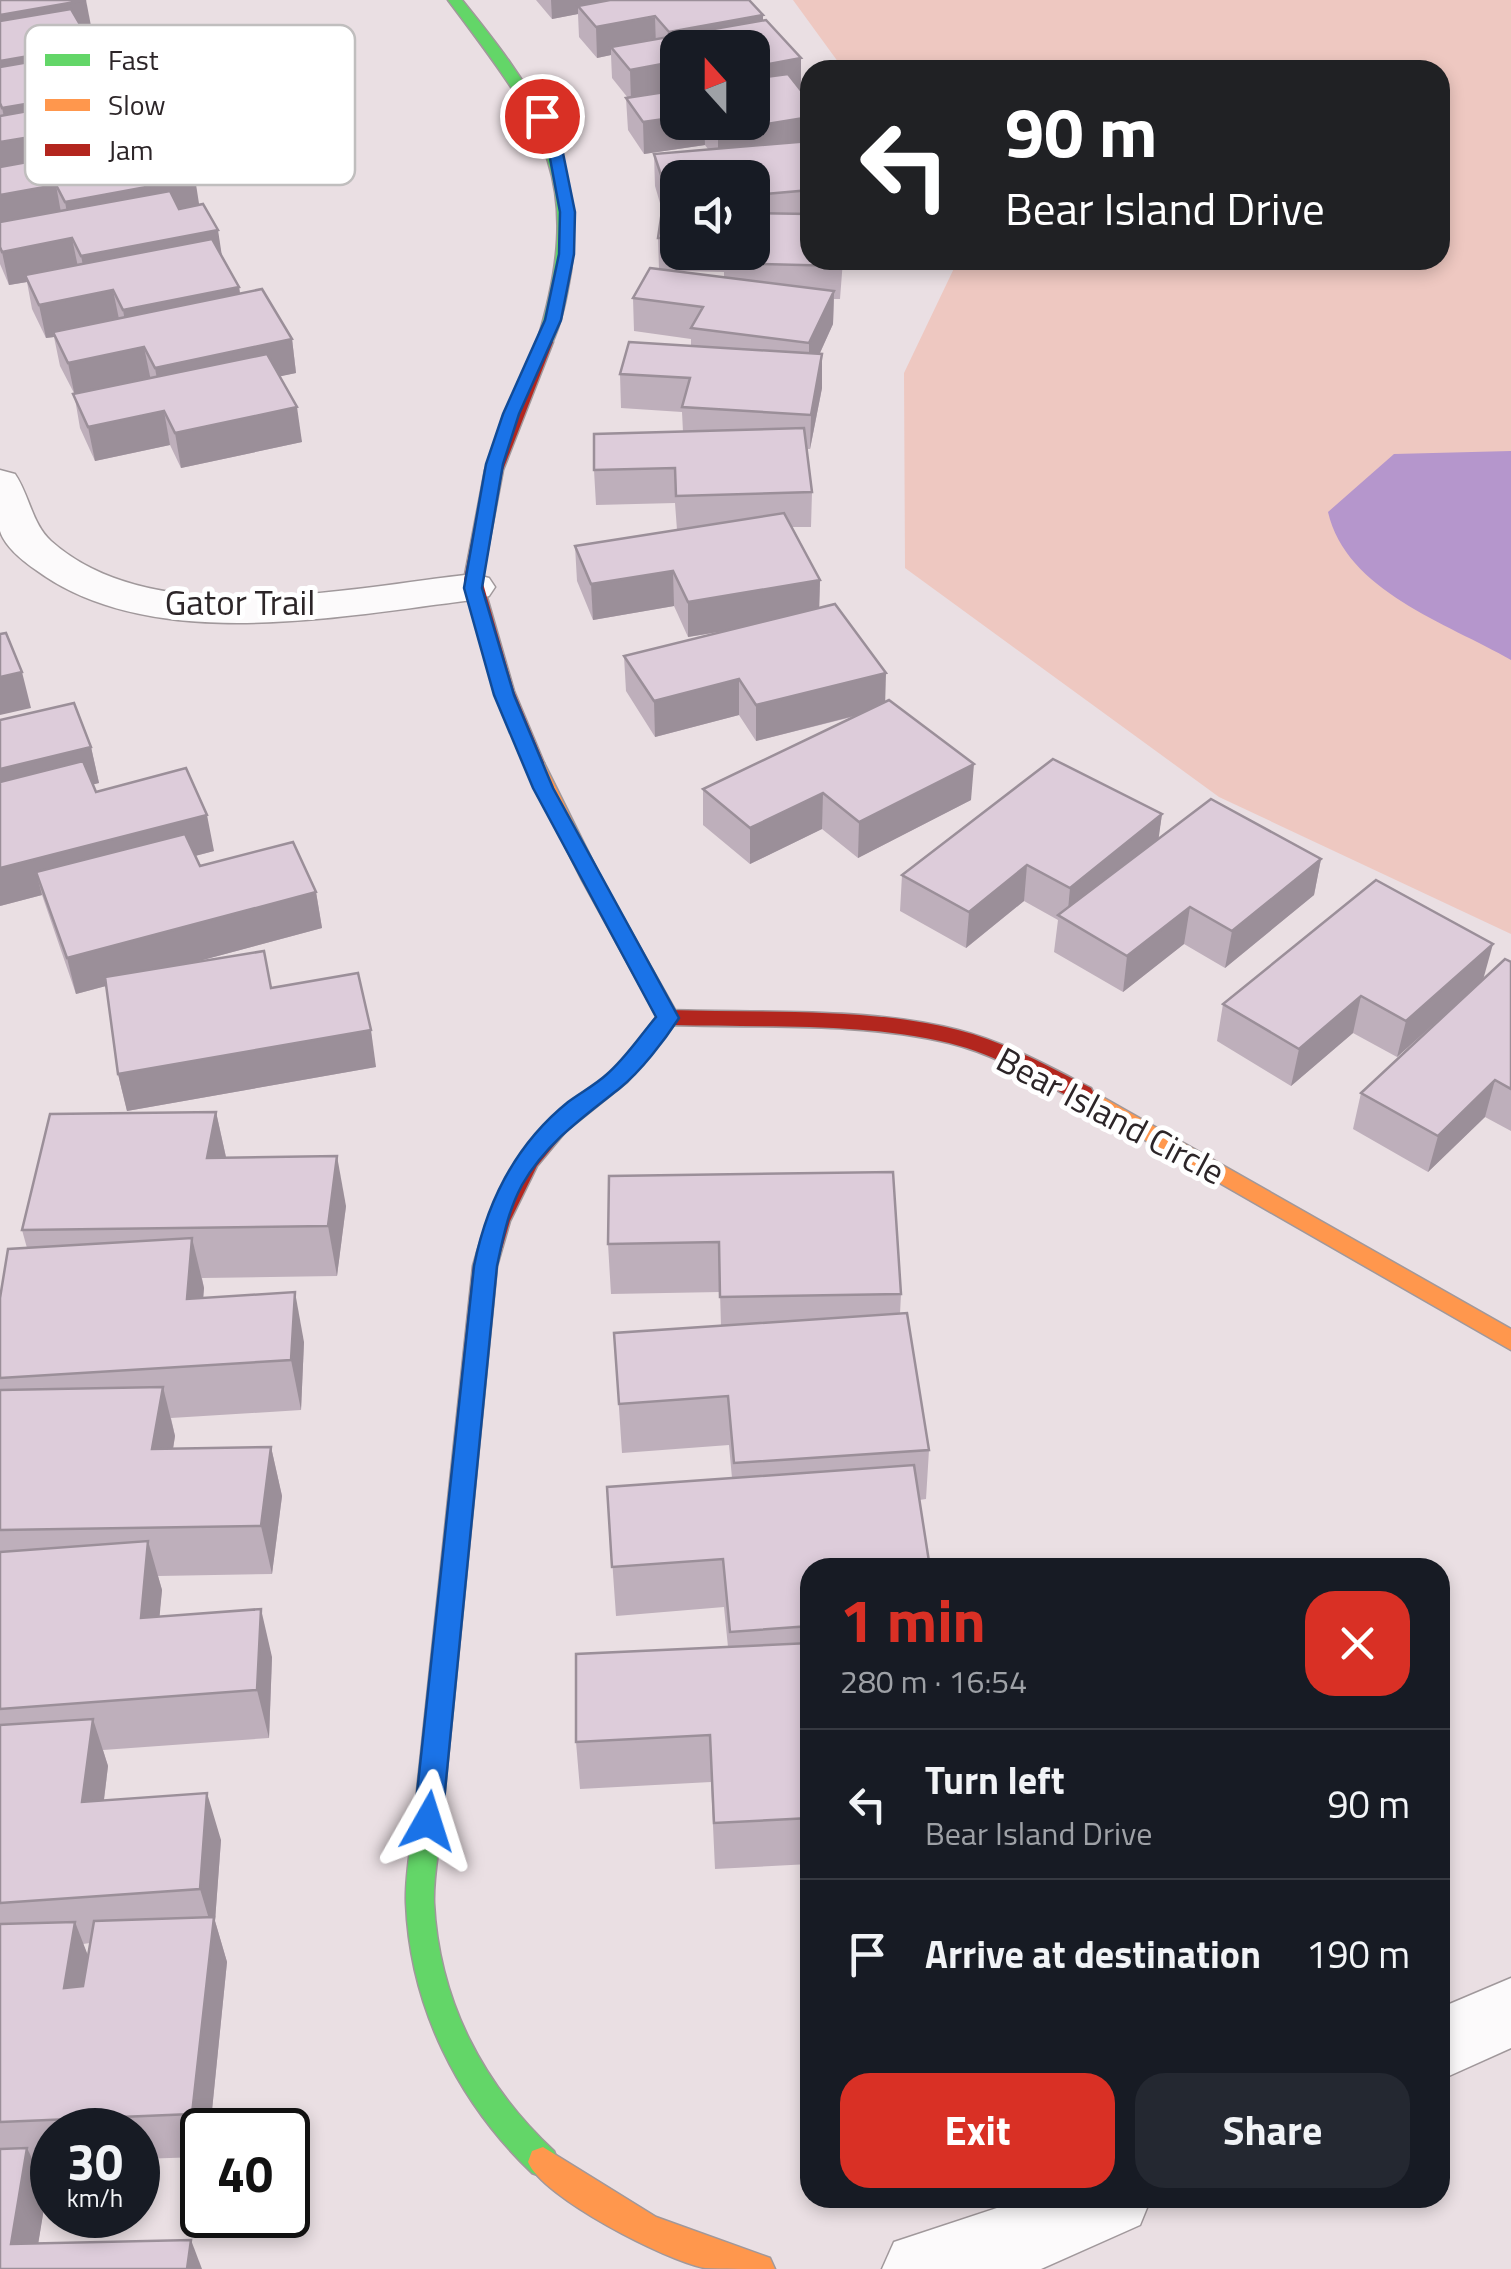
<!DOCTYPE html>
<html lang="en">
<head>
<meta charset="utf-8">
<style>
	:root { --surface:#171b24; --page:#242831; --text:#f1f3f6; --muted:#9ea1a6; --line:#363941; --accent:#d93025 }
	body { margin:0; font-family:"Titillium Web",sans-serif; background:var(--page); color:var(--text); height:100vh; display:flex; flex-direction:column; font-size:38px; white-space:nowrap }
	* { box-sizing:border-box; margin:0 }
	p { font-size:32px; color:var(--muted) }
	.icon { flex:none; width:55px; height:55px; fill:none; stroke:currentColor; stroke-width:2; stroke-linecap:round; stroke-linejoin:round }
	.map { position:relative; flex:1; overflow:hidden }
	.sheet { position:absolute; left:800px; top:1558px; width:650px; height:650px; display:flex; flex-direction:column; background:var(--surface); border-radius:30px; box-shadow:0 5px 15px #0003 }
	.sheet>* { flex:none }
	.banner { position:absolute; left:800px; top:60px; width:650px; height:210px; border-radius:30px; box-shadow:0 5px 15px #0003; background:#202124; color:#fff; overflow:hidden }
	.needle { width:65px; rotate:339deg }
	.controls { position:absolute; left:660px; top:30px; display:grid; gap:20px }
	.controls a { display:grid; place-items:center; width:110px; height:110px; border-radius:20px; background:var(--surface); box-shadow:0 5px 15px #0003; font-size:50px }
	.speed { position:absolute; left:30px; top:2108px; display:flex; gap:20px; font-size:50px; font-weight:700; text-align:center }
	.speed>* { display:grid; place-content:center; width:130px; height:130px; border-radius:50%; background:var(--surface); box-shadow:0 5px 15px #0003; line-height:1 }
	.speed small { font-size:25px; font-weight:400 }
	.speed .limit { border:5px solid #111; border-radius:15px; background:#fff; color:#111 }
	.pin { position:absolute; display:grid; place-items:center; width:85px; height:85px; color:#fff; margin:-42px; border:5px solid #fff; border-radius:50%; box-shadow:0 2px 10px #0007 }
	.me { position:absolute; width:110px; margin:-55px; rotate:6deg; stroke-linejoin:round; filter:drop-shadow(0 0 8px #0008) }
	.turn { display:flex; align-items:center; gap:35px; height:210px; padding:0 40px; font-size:45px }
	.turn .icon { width:130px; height:130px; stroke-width:2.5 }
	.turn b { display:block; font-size:70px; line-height:85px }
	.round { display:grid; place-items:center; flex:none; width:105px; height:105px; border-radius:30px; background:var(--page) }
	.headline { display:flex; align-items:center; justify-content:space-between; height:170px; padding:0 40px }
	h1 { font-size:60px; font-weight:700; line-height:75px; color:var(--accent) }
	.action { display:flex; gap:20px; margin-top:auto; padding:20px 40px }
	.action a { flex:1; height:115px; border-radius:30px; background:var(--accent); color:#fff; font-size:40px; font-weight:700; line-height:115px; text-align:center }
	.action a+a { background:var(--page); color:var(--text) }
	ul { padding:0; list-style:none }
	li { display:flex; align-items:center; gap:30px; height:150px; padding:0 40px; border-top:2px solid var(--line) }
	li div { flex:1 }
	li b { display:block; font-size:38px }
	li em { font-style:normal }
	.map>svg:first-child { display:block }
	.green { fill:#eec8c1 }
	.water { fill:#b596cc }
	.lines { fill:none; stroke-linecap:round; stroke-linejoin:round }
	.street-casing { stroke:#a0989b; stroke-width:3 }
	.fast-casing { stroke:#a0989b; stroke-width:3 }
	.slow-casing { stroke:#a0989b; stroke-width:3 }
	.jam-casing { stroke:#a0989b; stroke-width:3 }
	.street { fill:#fcfafb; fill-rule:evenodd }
	.fast { fill:#63d668; fill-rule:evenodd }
	.slow { fill:#ff974d; fill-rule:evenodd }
	.jam { fill:#b3261e; fill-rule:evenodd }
	.wall { fill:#beafbb; fill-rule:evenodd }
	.shaded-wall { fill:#9b8f99 }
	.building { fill:#ddccda; stroke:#9b8f99; stroke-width:2.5 }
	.route { fill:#1a73e8; stroke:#114b97; stroke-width:2.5 }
	.labels { text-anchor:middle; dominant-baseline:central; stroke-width:10; stroke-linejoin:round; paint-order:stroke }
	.street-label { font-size:35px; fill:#2c2528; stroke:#fff }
	.key { fill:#fff; stroke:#c0bebe; stroke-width:2.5 }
	.key-label { font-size:28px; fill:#2c2528 }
</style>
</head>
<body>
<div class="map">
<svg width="1511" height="2269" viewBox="0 0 1511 2269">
	<rect width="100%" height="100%" fill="#eadfe3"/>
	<!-- green -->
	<polygon class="green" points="793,0 1511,0 1511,934 1219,797 905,568 904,373 958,260 1440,260 1440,70 844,70"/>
	<!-- water -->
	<path class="water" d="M1511,451V660C1447,623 1346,591 1328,512L1394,454Z"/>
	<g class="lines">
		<!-- street casing -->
		<g class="street-casing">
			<g id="street">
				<path d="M0,470L15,474C29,494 32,524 51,541C153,632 349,588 473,574L489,578L495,587L489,596L473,600C340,616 151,655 36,570C23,561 5,547 0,531C0,514 0,488 0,470Z"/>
				<polygon points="1511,1978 1511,2048 1440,2080 1440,2008"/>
				<polygon points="1027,2198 1151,2198 1140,2225 1041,2269 882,2269 894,2242"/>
			</g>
		</g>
		<!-- fast casing -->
		<g class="fast-casing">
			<g id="fast">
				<path d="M448,0H462C529,83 585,158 571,271C567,295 562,323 551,345L537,342C586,179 544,128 448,0Z"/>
				<path d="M428,1806L438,1810L442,1819C440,1847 433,1875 434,1903C439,2001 483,2085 554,2151L558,2162L554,2173L543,2177L532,2173C458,2102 410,2007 406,1903C405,1875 411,1847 414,1819L418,1810Z"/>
			</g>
		</g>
		<!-- slow casing -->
		<g class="slow-casing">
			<g id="slow">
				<polygon points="534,757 544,763 602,880 679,1017 676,1022 660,1022 582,880 524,763"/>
				<polygon points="1083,1086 1511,1329 1511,1350 1075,1100 1072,1094"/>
				<path d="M543,2147L656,2217L770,2258L775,2269C753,2269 726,2269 705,2268C666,2261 542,2197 528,2162L532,2151Z"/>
			</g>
		</g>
		<!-- jam casing -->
		<g class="jam-casing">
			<g id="jam">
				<polygon points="545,337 553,342 503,470 482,580 514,691 544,763 534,769 524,763 496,691 464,580 485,470 537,342"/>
				<path d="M668,1010C760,1013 870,1007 958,1030C1005,1042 1048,1066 1091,1088L1094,1094L1083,1102L1075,1100C1034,1078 994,1054 949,1043C863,1022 762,1028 674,1025L627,1082L566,1131L537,1166L510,1221L497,1266L442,1819L438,1828L428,1832L418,1828L414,1819L473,1266C486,1219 504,1173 536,1135C558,1109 587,1094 612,1071C630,1054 645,1032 660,1012Z"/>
			</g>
		</g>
		<!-- street -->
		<use href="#street" class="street"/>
		<!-- fast -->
		<use href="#fast" class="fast"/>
		<!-- slow -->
		<use href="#slow" class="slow"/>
		<!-- jam -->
		<use href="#jam" class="jam"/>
	</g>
	<!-- wall -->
	<g class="wall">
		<polygon points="0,0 92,31 85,32 96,69 109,97 199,205 221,255 239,287 240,294 292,339 296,373 280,376 302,442 181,468 170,445 95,461 80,428 74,393 60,366 54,337 46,338 32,309 27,282 9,285 0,264"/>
		<path d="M536,0H749L763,21L800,90L810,102V260H843L840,299H834L833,324L820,353L822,354V388L810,449H807L812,492L811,527H792L820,580L819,608L885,702L971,800L858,858L822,829L750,864L703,825V789L856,716L756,741L739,715L655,737L626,691L624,656L725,631L688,637L674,606L593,620L577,581L575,546L677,530L675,503L596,505L594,470L683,432L682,412L621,408L620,374L691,346V339L634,331L633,298L659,269L658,238L678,211V252H752V178H678V209L662,210L655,186L654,154L708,149L705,145L644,154L628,130L626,98H628L612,78L611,55L597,58L579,37L578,14L552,19ZM678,48H752V122H678ZM680,271L724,272V277Z"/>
		<polygon points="91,747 99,783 93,784 96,792 214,851 195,856 200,866 316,892 322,928 195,962 271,988 376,1067 127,1111 118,1074 106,986 76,994 42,895 0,906"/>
		<polygon points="1162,814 1158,839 1321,859 1314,895 1225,968 1184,944 1123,992 1054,952 1058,920 1024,901 966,948 900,911 902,875"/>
		<polygon points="1511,962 1511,1131 1485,1117 1428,1172 1353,1129 1361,1093 1458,1003 1397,1057 1353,1033 1291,1086 1217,1041 1223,1004 1484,979"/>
		<path d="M216,1112L226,1157L346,1206L337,1276L202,1278L204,1288L203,1298L304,1342L301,1410L171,1418L175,1436L173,1449L271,1447L282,1496L272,1574L158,1576L162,1590L159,1616L272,1657L269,1738L103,1750L108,1766L104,1800L221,1840L215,1921L227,1962L210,2130H202V2157L138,2159V2130H52V2162L34,2163L47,2190L38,2244L0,2269V1298L27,1248L22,1230ZM90,1943L88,1956L83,1944Z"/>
		<polygon points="609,1176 901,1294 900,1314 929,1450 926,1499 919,1500 810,1568 810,1864 715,1869 711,1782 580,1789 576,1742 728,1647 724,1607 616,1616 607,1487 732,1478 729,1445 622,1453 614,1333 721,1326 720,1292 611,1294 608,1244"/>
	</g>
	<!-- shaded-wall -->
	<g class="shaded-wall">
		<polygon points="86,0 92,31 0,47 0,15"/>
		<polygon points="551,0 610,0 578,6 578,14 552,19"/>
		<polygon points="714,7 655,17 656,47 611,47 611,55 597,58 596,27"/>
		<polygon points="763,15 763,46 678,48 678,93 631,101 630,70 670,62 669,32"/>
		<polygon points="92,45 98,77 0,93 0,61"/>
		<polygon points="801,58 801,90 752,98 752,67"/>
		<polygon points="108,90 113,122 9,140 2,108"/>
		<polygon points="678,117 678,122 704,122 705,145 644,154 643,122"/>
		<polygon points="810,117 810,149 718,164 718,132"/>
		<polygon points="146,134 151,167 46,186 39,153"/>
		<polygon points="31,137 37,169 0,176 0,142"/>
		<polygon points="195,178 200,210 71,235 65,202"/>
		<polygon points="56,185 62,218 0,229 0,195"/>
		<polygon points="218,230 223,263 88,289 81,256"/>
		<polygon points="72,238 79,272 25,275 27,282 9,285 2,252"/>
		<polygon points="239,287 244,320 129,344 123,310"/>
		<polygon points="113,290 120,324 53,332 54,337 46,338 39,305"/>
		<polygon points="834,291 833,324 809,377 809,343"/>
		<polygon points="292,339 296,373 161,402 155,368"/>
		<polygon points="144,347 151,381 75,397 68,363"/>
		<polygon points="822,354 822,388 810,449 811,415"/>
		<polygon points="297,407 302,442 181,468 175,433"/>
		<polygon points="164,411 170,445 95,461 88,427"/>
		<polygon points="673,571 674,606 593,620 591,584"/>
		<polygon points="820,580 819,615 688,637 688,602"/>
		<polygon points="22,672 31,708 0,715 0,677"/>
		<polygon points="886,673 885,708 756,741 756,705"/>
		<polygon points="739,679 739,715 655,737 654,701"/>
		<polygon points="91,747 99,783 0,808 0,769"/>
		<polygon points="974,764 971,800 858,858 859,822"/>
		<polygon points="823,793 822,829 750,864 750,828"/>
		<polygon points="1162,814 1157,850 1067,921 1070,888"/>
		<polygon points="207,815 214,851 45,895 36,872 42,895 0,906 0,868"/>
		<polygon points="1321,859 1314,895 1225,968 1232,931"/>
		<polygon points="1027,865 1024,901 966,948 969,912"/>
		<polygon points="316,892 322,928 76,994 67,958"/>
		<polygon points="1190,907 1184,944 1123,992 1127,956"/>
		<polygon points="1493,944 1483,980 1397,1057 1406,1021"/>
		<polygon points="1361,996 1353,1033 1291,1086 1299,1049"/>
		<polygon points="371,1030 376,1067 127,1111 118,1074"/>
		<polygon points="1495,1080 1485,1117 1428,1172 1438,1136"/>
		<polygon points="216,1112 227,1162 207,1158"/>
		<polygon points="337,1156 346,1206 337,1276 328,1226"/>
		<polygon points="192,1238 204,1288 199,1349 187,1299"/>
		<polygon points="295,1292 304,1342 301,1410 291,1360"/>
		<polygon points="163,1387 175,1436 165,1498 152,1449"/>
		<polygon points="271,1447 282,1496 272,1574 261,1526"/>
		<polygon points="148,1541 162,1590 155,1666 141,1618"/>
		<polygon points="261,1609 272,1657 269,1738 257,1690"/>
		<polygon points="93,1719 108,1766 98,1848 82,1802"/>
		<polygon points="207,1793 221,1840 215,1921 227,1962 210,2130 202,2130 202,2145 192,2114 212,1929 200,1889"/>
		<polygon points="75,1922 92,1966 81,2032 64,1988"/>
		<polygon points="27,2148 47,2190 34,2269 11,2244"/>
		<polygon points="191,2240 202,2269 187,2269"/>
	</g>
	<!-- building -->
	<g class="building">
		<polygon points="0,0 86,0 0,15"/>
		<polygon points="610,0 749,0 763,15 669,32 655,16 596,27 578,6"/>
		<polygon points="71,9 92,45 0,61 0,21"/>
		<polygon points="766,20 801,58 752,67 752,48 678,48 678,61 630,70 611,47"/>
		<polygon points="87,52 108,90 2,108 0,103 0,67"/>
		<polygon points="788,74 810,102 810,117 718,132 711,122 752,122 752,79"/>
		<polygon points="678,90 678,117 643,122 626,98"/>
		<polygon points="123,94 146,134 39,153 31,137 0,142 0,116"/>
		<polygon points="170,136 195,178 65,202 56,185 0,195 0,167"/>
		<polygon points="810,141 810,190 752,195 752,178 725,178 724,173 662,178 654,154"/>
		<polygon points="170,191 179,209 203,204 218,230 81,256 72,238 2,252 0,247 0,222"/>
		<polygon points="662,211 678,211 678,238 658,238"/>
		<polygon points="752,213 810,214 810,260 841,260 841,266 724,263 725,252 752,252"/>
		<polygon points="212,239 239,287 123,310 113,290 39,305 25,275"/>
		<polygon points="650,268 834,291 809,343 691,328 703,307 633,298"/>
		<polygon points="262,289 292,339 155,368 144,347 68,363 53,332"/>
		<polygon points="629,342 822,354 811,415 682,407 690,378 620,374"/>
		<polygon points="267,354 297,407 175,433 164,411 88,427 73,394"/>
		<polygon points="804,428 812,492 676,496 675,468 594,470 594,434"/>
		<polygon points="784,513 820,580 688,602 673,571 591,584 575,546"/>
		<polygon points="835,604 886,673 756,705 739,679 654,701 624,656"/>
		<polygon points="6,633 22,672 0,677 0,634"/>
		<polygon points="889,700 974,764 859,822 823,793 750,828 703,789"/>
		<polygon points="74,703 91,747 0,769 0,720"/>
		<polygon points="1053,759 1162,814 1070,888 1027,865 969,912 902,875"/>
		<polygon points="83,761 96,792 186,768 207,815 0,868 0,782"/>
		<polygon points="1211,799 1321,859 1232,931 1190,907 1127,956 1058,915"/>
		<polygon points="185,834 200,866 293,842 316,892 67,958 36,872"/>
		<polygon points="1376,880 1493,944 1406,1021 1361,996 1299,1049 1223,1004"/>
		<polygon points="264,951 271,988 358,973 371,1030 118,1074 105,977"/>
		<polygon points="1505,959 1511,962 1511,1089 1495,1080 1438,1136 1361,1093"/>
		<polygon points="216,1112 207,1158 337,1156 328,1226 22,1230 50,1114"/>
		<polygon points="893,1172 901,1294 720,1297 719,1242 608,1244 609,1176"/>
		<polygon points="192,1238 187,1299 295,1292 291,1360 0,1378 0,1298 8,1249"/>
		<polygon points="907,1313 929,1450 734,1463 728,1396 619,1404 614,1333"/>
		<polygon points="163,1387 152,1449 271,1447 261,1526 0,1530 0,1390"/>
		<polygon points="914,1465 930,1568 810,1568 810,1626 730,1632 723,1559 612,1567 607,1487"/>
		<polygon points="148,1541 141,1618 261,1609 257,1690 0,1709 0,1552"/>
		<polygon points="810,1643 810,1818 714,1823 710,1735 576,1742 576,1654"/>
		<polygon points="93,1719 82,1802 207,1793 200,1889 0,1903 0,1725"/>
		<polygon points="214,1917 192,2114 0,2122 0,1924 75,1922 64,1988 83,1986 94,1921"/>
		<polygon points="27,2148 11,2244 191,2240 187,2269 0,2269 0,2149"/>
	</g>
	<!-- route -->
	<path class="route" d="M542,111L549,116L563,153L575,212L574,254L561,320L519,414L503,464L482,588L514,695L553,788L679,1018C664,1041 641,1071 620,1088C583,1117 546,1143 522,1185C508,1211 503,1238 497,1266L442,1821L438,1830L428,1834L418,1830L414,1821L474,1266C487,1201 516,1144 568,1102C580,1093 595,1085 606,1075C625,1059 640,1036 656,1017L533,788L494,695L464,588L486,464L503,414L545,320L559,254L560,212L549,153L535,116Z"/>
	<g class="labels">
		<!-- street labels -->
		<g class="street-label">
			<text x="240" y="602">Gator Trail</text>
			<text transform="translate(1111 1115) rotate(28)">Bear Island Circle</text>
		</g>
	</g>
	<!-- legend -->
	<rect x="25" y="25" width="330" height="160" rx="15" class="key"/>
	<rect x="45" y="54" width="45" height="12" fill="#63d668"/>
	<rect x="45" y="99" width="45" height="12" fill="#ff974d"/>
	<rect x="45" y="144" width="45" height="12" fill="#b3261e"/>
	<g class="key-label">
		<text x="108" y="70">Fast</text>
		<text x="108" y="115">Slow</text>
		<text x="108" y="160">Jam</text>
	</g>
</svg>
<div class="controls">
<a><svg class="needle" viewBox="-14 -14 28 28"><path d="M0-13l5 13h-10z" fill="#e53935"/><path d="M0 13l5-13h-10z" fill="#9ea1a6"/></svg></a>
<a><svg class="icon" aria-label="sound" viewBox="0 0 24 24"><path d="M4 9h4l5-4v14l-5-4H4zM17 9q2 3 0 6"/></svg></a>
</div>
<div class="speed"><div>30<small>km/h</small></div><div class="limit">40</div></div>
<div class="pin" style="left:542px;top:116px;background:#d93025"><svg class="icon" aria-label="arrive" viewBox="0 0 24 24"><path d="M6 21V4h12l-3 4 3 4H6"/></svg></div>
<svg class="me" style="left:428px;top:1821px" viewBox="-20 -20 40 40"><path d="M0-17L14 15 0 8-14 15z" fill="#1a73e8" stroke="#fff" stroke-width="4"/></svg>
<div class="banner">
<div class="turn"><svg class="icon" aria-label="left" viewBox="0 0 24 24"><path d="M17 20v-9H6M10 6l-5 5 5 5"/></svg><div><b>90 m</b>Bear Island Drive</div></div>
</div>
<section class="sheet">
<div class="headline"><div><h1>1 min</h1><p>280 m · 16:54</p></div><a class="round" style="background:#d93025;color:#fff"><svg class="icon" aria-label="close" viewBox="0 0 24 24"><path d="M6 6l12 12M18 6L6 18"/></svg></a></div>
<ul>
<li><svg class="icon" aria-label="left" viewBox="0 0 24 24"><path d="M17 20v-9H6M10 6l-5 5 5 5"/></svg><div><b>Turn left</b><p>Bear Island Drive</p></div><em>90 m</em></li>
<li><svg class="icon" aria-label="arrive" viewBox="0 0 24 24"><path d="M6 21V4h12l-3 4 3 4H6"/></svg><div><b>Arrive at destination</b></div><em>190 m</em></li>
</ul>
<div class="action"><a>Exit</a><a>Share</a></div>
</section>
</div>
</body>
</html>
